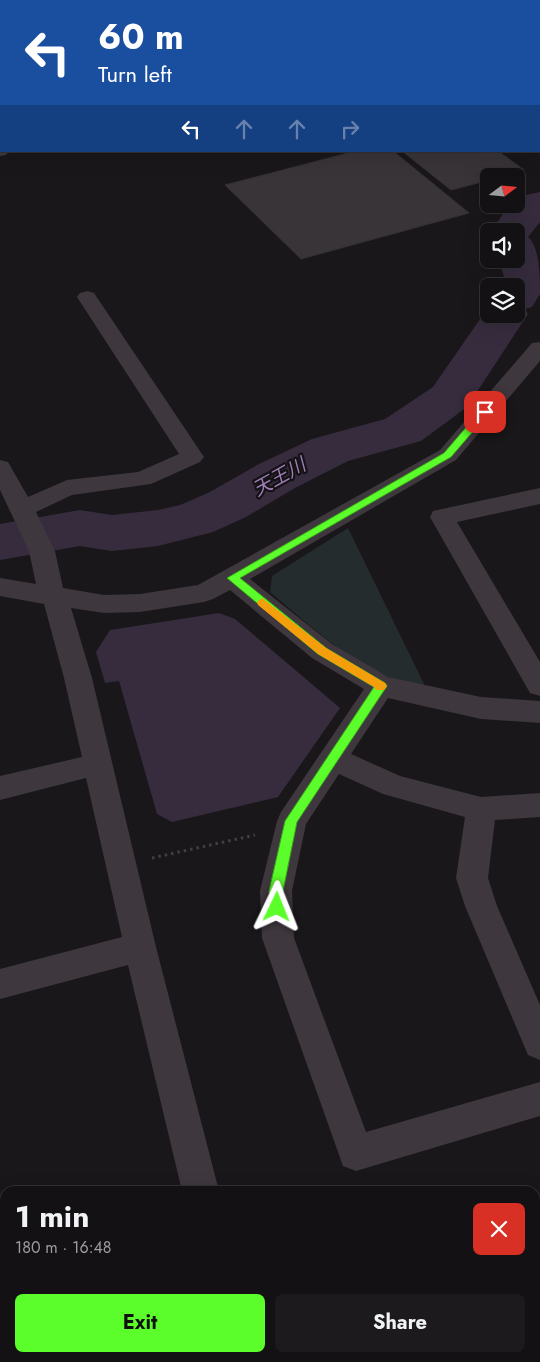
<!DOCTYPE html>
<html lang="en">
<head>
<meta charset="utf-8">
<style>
	:root { --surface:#131113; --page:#1c1a1c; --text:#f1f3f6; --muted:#9d9da0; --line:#323133; --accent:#5bfd2a }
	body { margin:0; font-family:Jost,"Noto Sans JP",sans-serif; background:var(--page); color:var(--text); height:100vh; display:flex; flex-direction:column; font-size:19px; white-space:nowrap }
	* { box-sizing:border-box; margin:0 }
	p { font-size:16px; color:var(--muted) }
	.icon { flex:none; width:28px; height:28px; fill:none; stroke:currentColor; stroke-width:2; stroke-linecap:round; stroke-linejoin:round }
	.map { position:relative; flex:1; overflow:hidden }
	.details { position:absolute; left:0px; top:1186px; width:540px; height:176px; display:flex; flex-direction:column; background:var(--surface); border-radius:15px 15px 0 0; box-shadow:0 5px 20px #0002,0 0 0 1px var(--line) }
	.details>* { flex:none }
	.top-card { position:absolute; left:0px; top:0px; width:540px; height:152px; box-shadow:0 5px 20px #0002,0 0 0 1px var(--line); background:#1a4fa0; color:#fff; overflow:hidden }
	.needle { width:32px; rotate:74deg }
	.buttons { position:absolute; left:480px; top:168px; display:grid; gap:10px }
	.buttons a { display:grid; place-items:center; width:45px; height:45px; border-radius:8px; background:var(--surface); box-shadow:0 5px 20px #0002,0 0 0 1px var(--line); font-size:25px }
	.pin { position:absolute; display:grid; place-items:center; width:42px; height:42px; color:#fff; margin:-21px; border-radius:10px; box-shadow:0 2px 8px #0006 }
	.me { position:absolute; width:55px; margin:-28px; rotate:2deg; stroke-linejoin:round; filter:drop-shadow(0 0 4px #0008) }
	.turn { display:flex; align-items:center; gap:18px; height:105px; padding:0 15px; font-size:22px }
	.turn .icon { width:65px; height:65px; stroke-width:2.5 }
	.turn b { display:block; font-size:35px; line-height:42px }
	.lanes { display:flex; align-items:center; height:48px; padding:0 15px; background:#0003; justify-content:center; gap:25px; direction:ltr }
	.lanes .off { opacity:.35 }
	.round { display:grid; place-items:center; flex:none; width:52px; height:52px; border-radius:8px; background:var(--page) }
	.overview { display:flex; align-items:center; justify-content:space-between; height:85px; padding:0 15px }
	h1 { font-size:30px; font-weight:700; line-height:38px }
	.button { display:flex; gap:10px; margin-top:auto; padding:10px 15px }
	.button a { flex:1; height:58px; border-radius:8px; background:var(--accent); color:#111; font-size:20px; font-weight:700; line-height:58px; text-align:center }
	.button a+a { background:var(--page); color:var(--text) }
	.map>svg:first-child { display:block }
	.green { fill:#242c2e }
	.water { fill:#362c3e }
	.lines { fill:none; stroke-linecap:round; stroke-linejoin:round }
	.stream { fill:#362c3e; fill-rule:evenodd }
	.river { fill:#362c3e; fill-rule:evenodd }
	.building { fill:#383438; stroke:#353135 }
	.path { stroke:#443d45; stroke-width:3; stroke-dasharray:2.5 4; stroke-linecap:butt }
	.minor { fill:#3e373e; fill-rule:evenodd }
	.major { fill:#5c535d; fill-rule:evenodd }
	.route { fill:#5bfd2a; stroke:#3ba41b }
	.slow { fill:#f59e0b }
	.labels { text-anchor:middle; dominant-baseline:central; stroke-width:4.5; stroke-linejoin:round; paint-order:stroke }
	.water-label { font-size:19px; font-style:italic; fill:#9e7db7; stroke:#141214 }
</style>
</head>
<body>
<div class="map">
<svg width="540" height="1362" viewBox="0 0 540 1362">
	<rect width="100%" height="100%" fill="#191719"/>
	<!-- green -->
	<path class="green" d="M348,528L425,686C370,683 311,626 270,592L272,576Z"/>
	<!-- water -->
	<polygon class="water" points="219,613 235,619 340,708 278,797 172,822 157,814 119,681 105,683 96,652 110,630"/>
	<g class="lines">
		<!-- stream -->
		<polygon class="stream" points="540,3 540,7 539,8 539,4"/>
		<!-- river -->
		<g class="river">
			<rect x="539" y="92" width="1" height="23"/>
			<path d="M540,192V222L528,237C540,247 540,277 540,294L532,307L525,309L528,314L467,407L421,441L348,461L295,488L246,517L213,532L158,546L112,551L80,546L0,560V524L80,510L112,515L158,510L180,505L208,493L259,464L312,439L385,419L433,387L489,306V314H516V286H500L504,277L499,259H516V231H491L508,207L516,204V202L526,195Z"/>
		</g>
	</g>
	<!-- building -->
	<g class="building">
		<polygon points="356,151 393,151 469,213 301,259 225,185"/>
		<polygon points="402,151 498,151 524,170 501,176 489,176 489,180 451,190"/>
	</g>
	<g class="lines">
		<!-- path -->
		<polyline class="path" points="152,858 255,835"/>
		<!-- minor -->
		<g class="minor">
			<polygon points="331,0 348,0 348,1 332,1"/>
			<polygon points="434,0 450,0 450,1 435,1"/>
			<rect x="0" y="24" width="1" height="10"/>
			<polygon points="0,145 1,151 9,151 6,155 0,156"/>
			<polygon points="87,291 94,293 204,457 200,462 151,484 72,495 36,512 55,551 63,588 104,595 140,594 198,585 440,450 532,343 540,342 540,361 456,460 250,579 332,644 388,677 481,697 540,701 540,723 481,719 388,698 351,754 400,776 481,797 540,793 540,817 495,820 488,878 497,906 540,1005 540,1060 528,1055 465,906 456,878 465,817 383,794 339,774 306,824 292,891 294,938 366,1132 540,1082 540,1116 356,1171 343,1166 262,938 260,891 277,821 281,812 364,689 312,658 230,590 213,599 204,602 140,612 104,613 71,608 92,678 156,947 219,1191 182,1191 128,965 0,999 0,969 122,937 86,778 0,800 0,776 82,757 64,678 44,604 0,596 0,578 36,584 29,551 0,490 0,460 8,462 28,497 67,480 138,472 179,454 77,297 80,293"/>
			<polygon points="540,488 540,504 457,522 540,662 540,696 530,693 430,517 433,511 442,509"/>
			<polygon points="540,1272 540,1310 535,1313 535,1273"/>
			<polygon points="223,1358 263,1358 264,1362 224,1362"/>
			<polygon points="295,1358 348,1358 346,1362 293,1362"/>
		</g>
		<!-- major -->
		<g class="major">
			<polygon points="540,42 540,52 539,53 539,43"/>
			<rect x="0" y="120" width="1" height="10"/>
		</g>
	</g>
	<!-- route -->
	<polygon class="route" points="485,409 488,410 488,414 451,457 240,578 326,648 385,683 387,686 297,822 283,891 283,907 281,911 277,912 272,911 269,891 285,821 374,687 318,654 227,578 444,453 481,410"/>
	<!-- slow -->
	<polygon class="slow" points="262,598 326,648 385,683 387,686 384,690 376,690 374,687 318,654 258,605 257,602"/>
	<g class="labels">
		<!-- water labels -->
		<g class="water-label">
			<text transform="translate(279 477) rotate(-29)">天王川</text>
		</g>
	</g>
</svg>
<div class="buttons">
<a><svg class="needle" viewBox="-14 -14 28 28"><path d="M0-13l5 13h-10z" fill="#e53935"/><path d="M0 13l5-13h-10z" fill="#9d9da0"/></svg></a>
<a><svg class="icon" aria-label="sound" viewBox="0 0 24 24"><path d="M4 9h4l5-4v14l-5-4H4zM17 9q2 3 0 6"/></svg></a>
<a><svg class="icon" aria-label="layers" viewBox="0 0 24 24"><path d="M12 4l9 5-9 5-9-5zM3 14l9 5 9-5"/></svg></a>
</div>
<div class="pin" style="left:485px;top:412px;background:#d93025"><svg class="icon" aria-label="arrive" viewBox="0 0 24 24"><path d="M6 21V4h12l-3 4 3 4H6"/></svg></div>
<svg class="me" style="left:277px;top:907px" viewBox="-20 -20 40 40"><path d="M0-17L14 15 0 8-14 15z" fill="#5bfd2a" stroke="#fff" stroke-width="4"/></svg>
<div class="top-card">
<div class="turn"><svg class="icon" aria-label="left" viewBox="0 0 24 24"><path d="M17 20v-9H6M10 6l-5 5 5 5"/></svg><div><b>60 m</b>Turn left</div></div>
<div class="lanes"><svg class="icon" aria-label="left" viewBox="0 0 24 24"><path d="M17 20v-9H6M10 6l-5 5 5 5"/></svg><svg class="icon off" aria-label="ahead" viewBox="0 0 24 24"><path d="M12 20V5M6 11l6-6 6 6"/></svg><svg class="icon off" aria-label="ahead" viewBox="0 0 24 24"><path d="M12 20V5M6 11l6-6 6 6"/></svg><svg class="icon off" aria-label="right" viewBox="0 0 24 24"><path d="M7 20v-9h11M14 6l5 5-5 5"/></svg></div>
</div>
<section class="details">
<div class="overview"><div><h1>1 min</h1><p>180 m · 16:48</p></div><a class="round" style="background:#d93025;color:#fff"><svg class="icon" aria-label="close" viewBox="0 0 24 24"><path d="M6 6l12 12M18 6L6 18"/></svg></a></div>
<div class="button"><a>Exit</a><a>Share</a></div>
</section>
</div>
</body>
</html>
